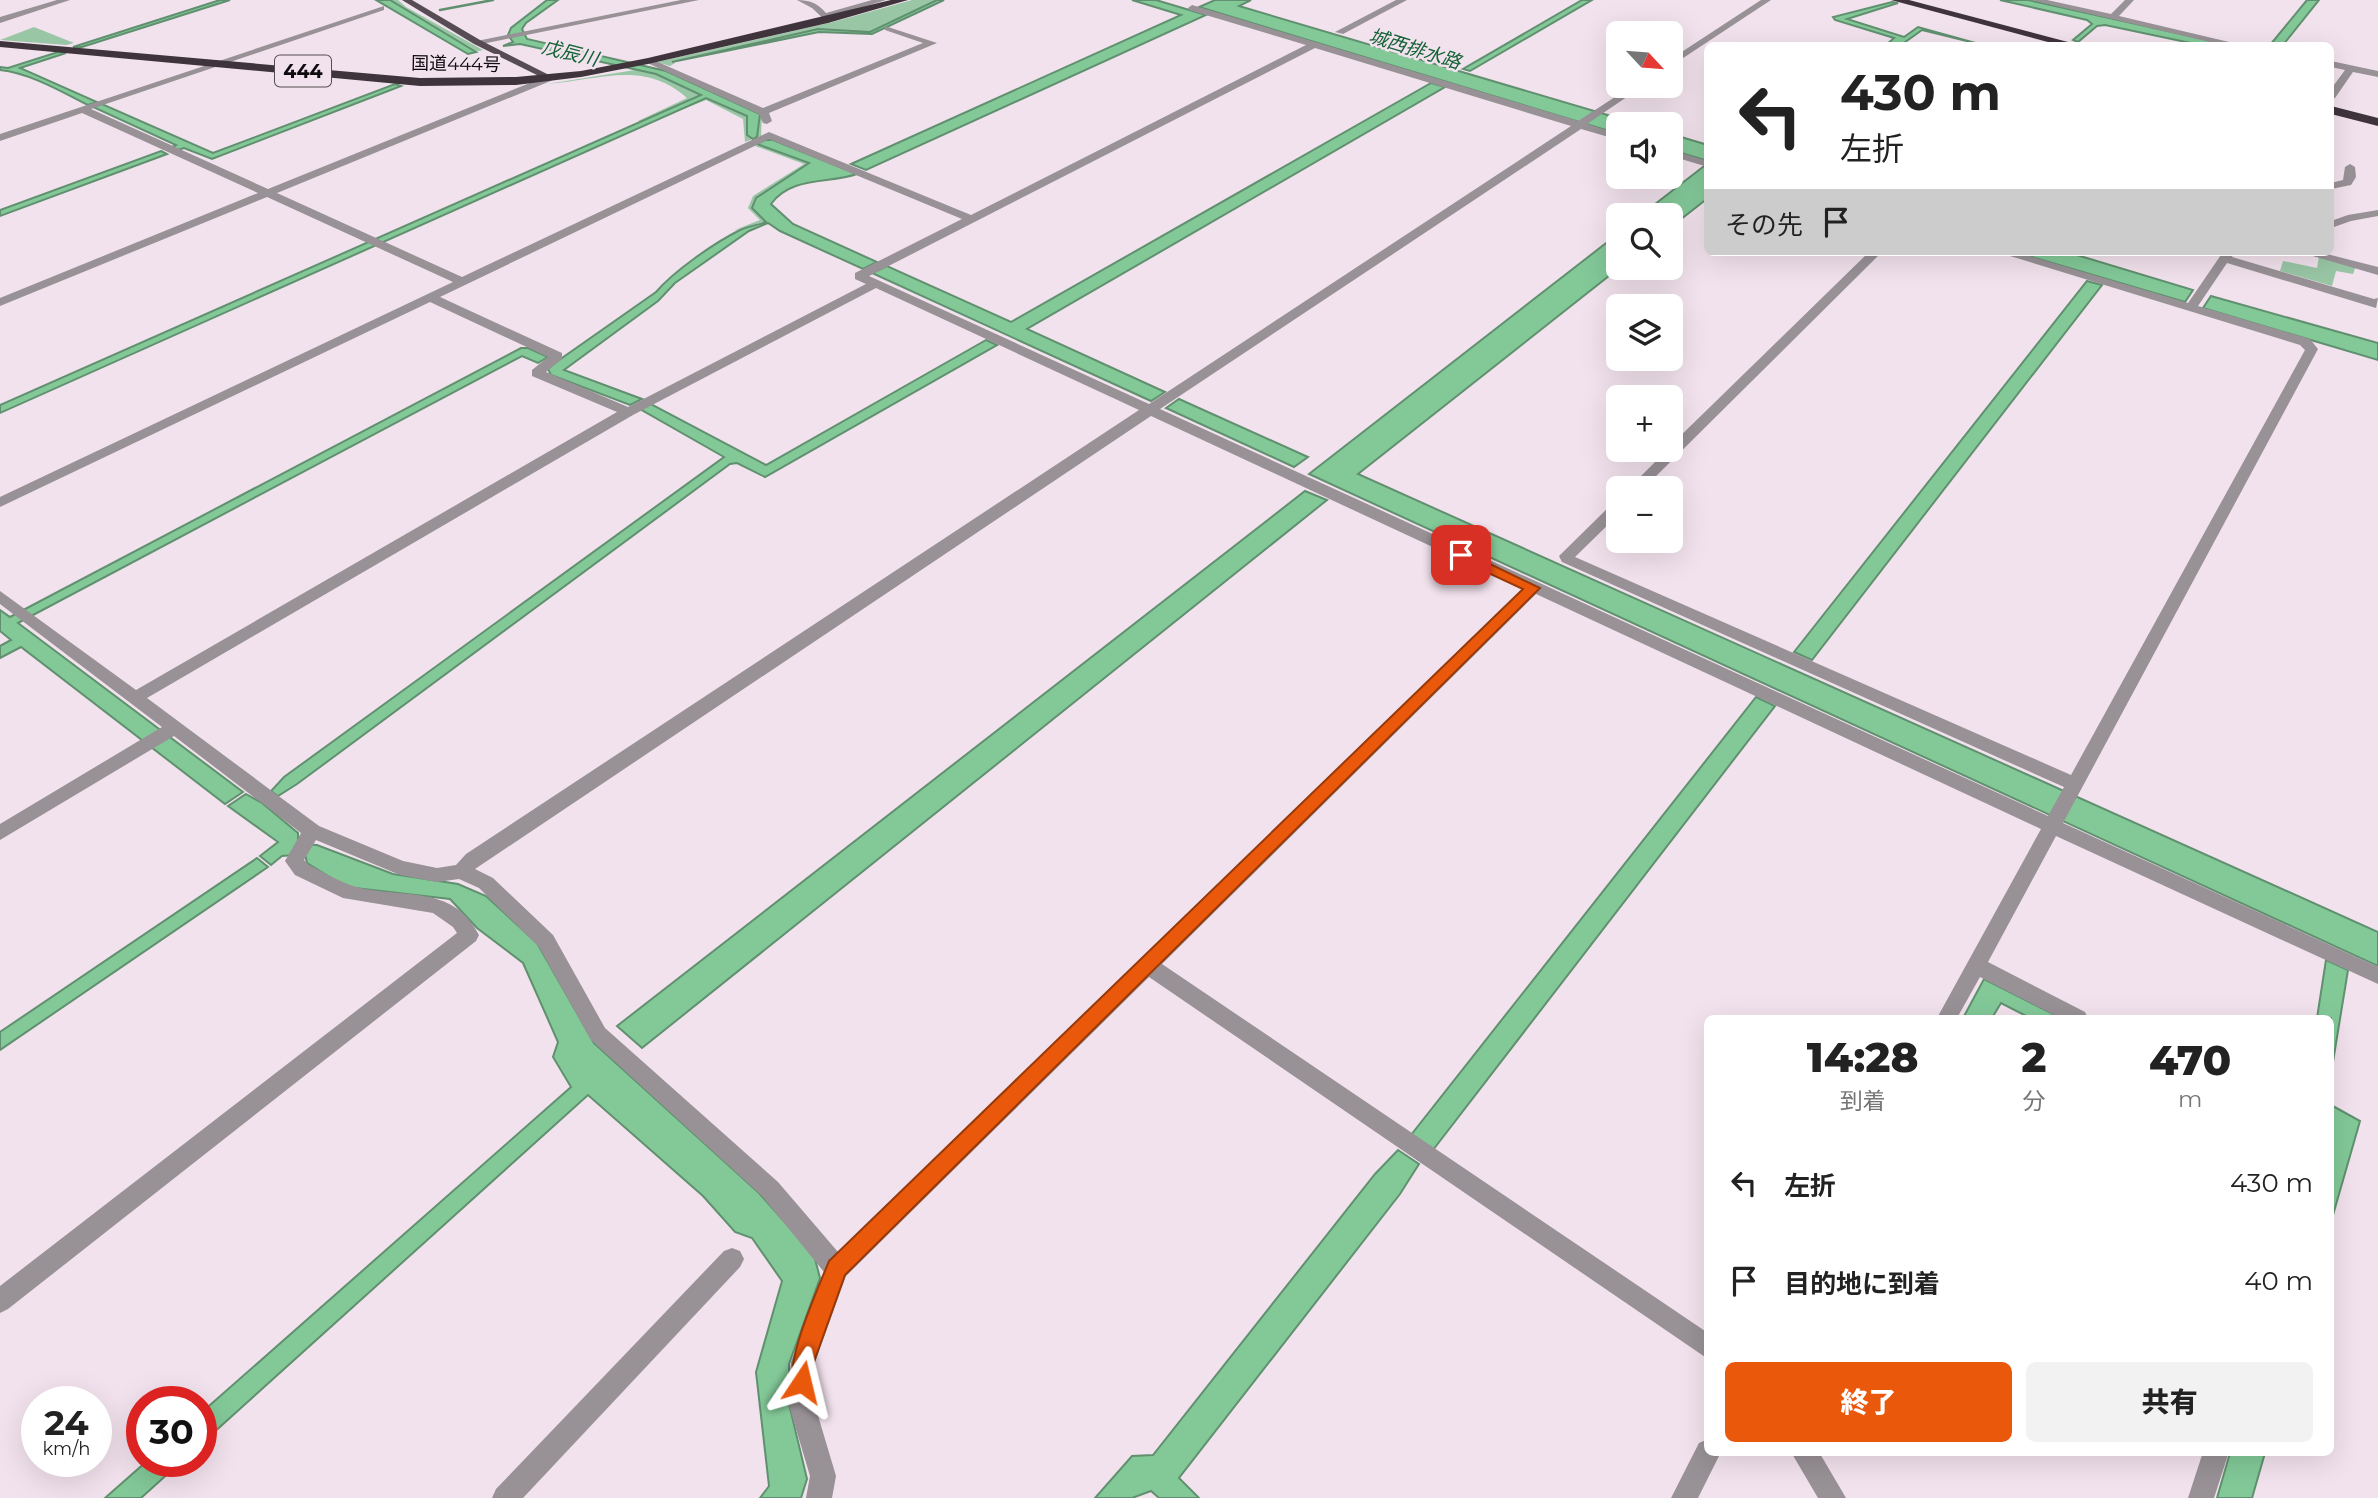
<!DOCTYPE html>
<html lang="ja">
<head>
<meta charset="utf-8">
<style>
	:root { --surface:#fff; --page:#f2f2f2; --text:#222; --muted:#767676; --accent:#ea580c }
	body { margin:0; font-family:Montserrat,"Noto Sans JP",sans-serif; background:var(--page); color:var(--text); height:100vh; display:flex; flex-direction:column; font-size:26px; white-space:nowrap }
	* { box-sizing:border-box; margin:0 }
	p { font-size:23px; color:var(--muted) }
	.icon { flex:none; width:38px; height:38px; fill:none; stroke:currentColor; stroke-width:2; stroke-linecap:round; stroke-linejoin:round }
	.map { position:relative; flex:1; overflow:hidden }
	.panel { position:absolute; left:1704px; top:1015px; width:630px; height:441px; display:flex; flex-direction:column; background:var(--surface); border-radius:10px; box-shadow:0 7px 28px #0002 }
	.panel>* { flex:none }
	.banner { position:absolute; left:1704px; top:42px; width:630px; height:214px; border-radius:10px; box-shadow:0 7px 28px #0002; background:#fff; color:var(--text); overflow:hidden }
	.needle { width:46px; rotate:116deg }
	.tools { position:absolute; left:1606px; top:21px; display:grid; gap:14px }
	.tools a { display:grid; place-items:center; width:77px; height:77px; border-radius:10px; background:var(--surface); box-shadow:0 7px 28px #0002; font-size:35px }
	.speed { position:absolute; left:21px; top:1386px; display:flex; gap:14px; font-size:35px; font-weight:700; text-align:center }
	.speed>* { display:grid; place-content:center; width:91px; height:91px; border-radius:50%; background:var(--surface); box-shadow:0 7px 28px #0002; line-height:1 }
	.speed small { font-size:18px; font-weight:400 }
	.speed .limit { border:10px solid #d22; background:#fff; color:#111 }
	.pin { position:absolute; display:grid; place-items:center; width:60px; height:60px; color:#fff; margin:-30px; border-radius:14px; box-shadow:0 4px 10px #0006 }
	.me { position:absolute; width:77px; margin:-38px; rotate:10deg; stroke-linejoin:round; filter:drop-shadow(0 0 5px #0008) }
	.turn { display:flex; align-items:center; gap:24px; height:147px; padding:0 21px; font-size:32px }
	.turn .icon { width:91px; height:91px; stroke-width:2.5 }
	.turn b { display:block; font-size:49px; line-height:60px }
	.then { display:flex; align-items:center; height:66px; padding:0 21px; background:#0003; gap:14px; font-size:26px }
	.eta { display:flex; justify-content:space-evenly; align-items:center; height:119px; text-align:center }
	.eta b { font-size:42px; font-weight:800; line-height:49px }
	.cta { display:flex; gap:14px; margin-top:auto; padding:14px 21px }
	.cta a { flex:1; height:80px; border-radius:10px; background:var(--accent); color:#fff; font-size:28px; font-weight:800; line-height:80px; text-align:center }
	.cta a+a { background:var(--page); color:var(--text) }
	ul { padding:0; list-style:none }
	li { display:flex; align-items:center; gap:21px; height:98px; padding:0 21px }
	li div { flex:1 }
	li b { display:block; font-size:26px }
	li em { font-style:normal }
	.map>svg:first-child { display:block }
	.green { fill:#99c7a6 }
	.water { fill:#83c998; stroke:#60906f; stroke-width:2 }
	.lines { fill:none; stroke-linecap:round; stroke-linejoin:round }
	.stream { stroke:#60906f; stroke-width:2.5 }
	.minor { fill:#989196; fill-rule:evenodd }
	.major { fill:#574c53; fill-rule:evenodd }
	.highway { fill:#40343c; fill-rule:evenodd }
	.route { fill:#ea580c; stroke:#983908; stroke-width:2 }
	.labels { text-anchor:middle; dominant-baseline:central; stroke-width:5; stroke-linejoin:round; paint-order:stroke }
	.far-street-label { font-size:18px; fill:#100b0e; stroke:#f2e2ed }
	.far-water-label { font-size:19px; font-style:italic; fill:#136336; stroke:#f2e2ed }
	.shield { fill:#f2e2ed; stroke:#544c51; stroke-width:2 }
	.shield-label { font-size:19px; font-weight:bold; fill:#100b0e }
</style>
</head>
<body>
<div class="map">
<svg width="2378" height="1498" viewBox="0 0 2378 1498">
	<rect width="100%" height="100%" fill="#f2e2ed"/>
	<!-- green -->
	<g class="green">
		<polygon points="390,0 398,0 406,7 483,50 475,52"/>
		<polygon points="912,0 937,0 870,32 818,29 674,62 675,63 670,66 657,62 833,22"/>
		<polygon points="34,27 74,43 66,45 0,40"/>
		<polygon points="644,66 667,70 762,114 761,136 745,142 743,119 706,100 649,123 706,98 747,116 747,135 760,114 641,67"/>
		<path d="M635,70L656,74L702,95L642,121H638L687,98C643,59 597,81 547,84Z"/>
		<polygon points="769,137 810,163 756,198 767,221 732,231 760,220 748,208 753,196 804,164 755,146"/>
		<polygon points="2319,256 2356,266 2353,274 2336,271 2332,286 2280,271 2283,261 2317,268"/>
	</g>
	<!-- water -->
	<g class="water">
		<polygon points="220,0 230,0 82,47 73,47"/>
		<polygon points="376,0 390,0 476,52 468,54"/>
		<polygon points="547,0 558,0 526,23 522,29 527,39 666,71 760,114 757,137 753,139 747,135 747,116 706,98 0,413 0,405 701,95 656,74 520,44 503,46 513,42 508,35 511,28"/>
		<polygon points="937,0 944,0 872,34 819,32 672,62 818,29 870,32"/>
		<polygon points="1132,0 1156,0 1206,15 866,170 851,164 1181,15"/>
		<polygon points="1215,0 1251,0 1239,6 1638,124 1619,124 1619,134 1199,7"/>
		<polygon points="1582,0 1592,0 1470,71 1463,69"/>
		<polygon points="2000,0 2028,0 2231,45 2200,45 2105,25 2097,26 2078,42 2073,40 2092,24 2087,20"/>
		<polygon points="2307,0 2319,0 2283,45 2270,45"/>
		<polygon points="1892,2 1898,3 1847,19 1904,37 1918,27 1979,44 1922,30 1901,45 1886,45 1894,38 1835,20 1833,17"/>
		<path d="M58,52L66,53L20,68L97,102L88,105C62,92 30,73 0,70V67L8,68Z"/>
		<polygon points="1431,83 1445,87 1027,329 1165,392 1151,401 872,273 887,266 1011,322"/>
		<polygon points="395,84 401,86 212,159 184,148 178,150 172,147 176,145 93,107 102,104 213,153"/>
		<polygon points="1671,134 1708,145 1708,161 1671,150"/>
		<path d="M765,140H773L857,174C828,184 791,176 771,204L793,224L877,262L863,269L780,231L768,223L749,231L675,283L658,301L564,370L642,399L630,405L551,375L548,369L552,365L656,292C674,271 714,243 740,230C749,226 758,225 766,222L752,208L756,198L809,163L757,144Z"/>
		<polygon points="161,151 167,154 0,216 0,210"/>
		<polygon points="1708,163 1708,198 1671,227 1671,215 1641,215"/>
		<polygon points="1619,233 1619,268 1358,474 2378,932 2378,966 1309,474"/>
		<polygon points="2015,252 2067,252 2193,290 2185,302"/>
		<polygon points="2087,281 2102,285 1812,660 1794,652"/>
		<polygon points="2211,296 2378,343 2378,360 2203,308"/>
		<polygon points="986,340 997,345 765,477 737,463 730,464 297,784 278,796 271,791 284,777 724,457 640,409 651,404 766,465"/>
		<polygon points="521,348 528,348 548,357 538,363 522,356 18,623 243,792 225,804 21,647 0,658 0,646 11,640 0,631 0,610 10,617"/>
		<polygon points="1179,399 1308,457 1294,467 1166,408"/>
		<polygon points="1305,491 1327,500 642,1048 617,1026"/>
		<polygon points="1756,697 1775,706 1433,1150 1411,1135"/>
		<polygon points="246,794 262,803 298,833 298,844 317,845 393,874 458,884 486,896 537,943 594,1043 759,1193 814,1255 820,1278 789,1364 789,1404 807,1479 801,1498 760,1498 769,1486 756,1372 782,1281 752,1238 735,1232 703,1196 588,1095 201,1444 201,1413 571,1087 553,1057 558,1042 523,963 477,928 450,899 346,887 307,863 305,854 282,856 271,865 260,856 278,842 228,806"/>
		<polygon points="257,858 268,867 0,1050 0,1032"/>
		<polygon points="2326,960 2348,970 2331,1074 2331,1018 2317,1018"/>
		<polygon points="1984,979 2061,1018 2030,1018 2001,1003 1992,1018 1963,1018"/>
		<polygon points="2331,1105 2360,1121 2331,1222"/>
		<polygon points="1398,1150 1419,1164 1400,1194 1179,1478 1199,1498 1159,1498 1151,1491 1132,1498 1095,1498 1132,1456 1153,1455 1375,1174"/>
		<polygon points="2230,1453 2265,1453 2252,1498 2217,1498"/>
		<polygon points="147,1461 182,1461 141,1498 105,1498"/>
	</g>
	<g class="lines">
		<!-- stream -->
		<polyline class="stream" points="440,10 493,0"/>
		<!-- minor -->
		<g class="minor">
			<polygon points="57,0 70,0 0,23 0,17"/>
			<polygon points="681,0 699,0 477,45 472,42"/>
			<path d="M797,0C810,0 817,3 826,13L872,0H886L831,17L833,20L828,23L812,8Z"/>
			<polygon points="1396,0 1407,0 1343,34 1335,32"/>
			<polygon points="1761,0 1771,0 1671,66 1671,59"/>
			<polygon points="2031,0 2047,0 2111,14 2125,0 2134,0 2119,16 2246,46 2227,46"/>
			<path d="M1192,5L1578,121L1632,86H1643L1587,124L1619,134V140L1581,129L1160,409L2048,816L2064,787L1562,562L1559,556L1614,502L1619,501V514L1575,557L2071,775L2305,350L2300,345L1997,252H2016L2188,303L2223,252H2235L2232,257L2374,299L2378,298L2376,308L2227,263L2198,306L2310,339L2318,349L2063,823L2378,967V984L2056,836L1988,962L2085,1012L2088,1018H2060L1980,977L1957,1018H1937L2041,829L1536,594L1162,964L1708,1333V1359L1149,977L846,1276L815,1362L814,1402L836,1476L832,1498H806L810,1476L788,1402L791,1362L824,1272L762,1196L591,1040L539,947L479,888L459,879L437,882L400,875L316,840L304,860L309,865C323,872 338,881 353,886C400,900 452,882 479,935L476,941L8,1309L0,1313V1286L457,933L453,927L433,913L343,898L295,875L285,861L301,833L174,736L0,840V824L162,727L0,604V591L136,690L617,412L532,376V370L548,357L430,302L0,507V497L453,282L267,197L0,306V298L258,193L82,113L0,141V134L384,6V10L91,109L268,189L547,76H553V80L277,193L462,277L769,132L971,215L1306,45L1189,10L1188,8ZM1315,48L1571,126L1149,404L869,276ZM769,139L962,219L855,273V279L866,284L628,407L546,372L562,359V353L440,297ZM876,288L1139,410L466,854L456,865L437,868L403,861L319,826L147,698L633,415ZM1151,416L1523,589L838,1252L778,1182L605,1028L553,935L493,878L475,869Z"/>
			<polygon points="885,26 937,43 769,113 772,121 767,124 763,123 759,114 643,61 651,59 763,108 923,43 885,30"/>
			<polygon points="2331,61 2378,71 2378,77 2353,72 2335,98 2331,99 2331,89 2345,70 2331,67"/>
			<polygon points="1671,150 1708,161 1708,167 1671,156"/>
			<polygon points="2350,164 2355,167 2356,177 2351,185 2331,189 2331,183 2343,180 2345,167"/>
			<polygon points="2378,210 2378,216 2351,221 2331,228 2331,221 2348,215"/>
			<polygon points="1869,252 1882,252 1644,488 1629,488 1667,450 1671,450 1671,445"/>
			<polygon points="2299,252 2319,252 2378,267 2378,275"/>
			<polygon points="732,1248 740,1251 744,1259 740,1267 523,1498 492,1498 496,1489 724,1251"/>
			<polygon points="1708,1439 1708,1452 1721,1452 1698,1498 1671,1498 1699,1443"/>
			<polygon points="1791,1452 1819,1452 1846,1498 1818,1498"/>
			<polygon points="2203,1452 2229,1452 2214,1498 2188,1498"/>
		</g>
		<!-- major -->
		<polygon class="major" points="402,0 412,0 480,40 555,78 547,80 474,44"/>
		<!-- highway -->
		<g class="highway">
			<polygon points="891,0 908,0 828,23 648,64 581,77 516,85 420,86 0,47 0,41 420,78 516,77 581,71 648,58"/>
			<polygon points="1891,0 1909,0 2083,46 2063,46"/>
			<polygon points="2331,106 2378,118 2378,126 2331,114"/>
		</g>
	</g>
	<!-- route -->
	<path class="route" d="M1461,550L1540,588L845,1275L814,1362L813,1382L810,1390L802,1393L794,1390C783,1364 818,1289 829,1261L1523,589L1456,558L1454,555Z"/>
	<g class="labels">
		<!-- far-street labels -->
		<g class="far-street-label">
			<text transform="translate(456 64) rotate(1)">国道444号</text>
		</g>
		<!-- far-water labels -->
		<g class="far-water-label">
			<text transform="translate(1415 49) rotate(17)">城西排水路</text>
			<text transform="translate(570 53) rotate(14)">戊辰川</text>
		</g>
		<!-- shield labels -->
		<rect class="shield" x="275" y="55.5" width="56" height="31" rx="5"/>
		<g class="shield-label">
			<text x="303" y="71">444</text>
		</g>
	</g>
</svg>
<div class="tools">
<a><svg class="needle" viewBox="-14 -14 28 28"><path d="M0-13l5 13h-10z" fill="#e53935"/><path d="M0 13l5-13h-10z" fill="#767676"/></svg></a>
<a><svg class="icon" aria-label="sound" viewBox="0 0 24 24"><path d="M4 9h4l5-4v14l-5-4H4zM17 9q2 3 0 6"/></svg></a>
<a><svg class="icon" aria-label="search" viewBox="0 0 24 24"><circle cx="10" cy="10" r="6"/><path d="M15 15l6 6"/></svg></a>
<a><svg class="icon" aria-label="layers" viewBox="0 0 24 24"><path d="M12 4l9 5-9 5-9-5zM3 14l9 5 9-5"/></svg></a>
<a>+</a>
<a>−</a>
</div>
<div class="speed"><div>24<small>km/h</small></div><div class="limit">30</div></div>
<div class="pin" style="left:1461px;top:555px;background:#d93025"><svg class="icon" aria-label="arrive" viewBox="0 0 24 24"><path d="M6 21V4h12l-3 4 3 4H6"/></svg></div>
<svg class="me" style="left:802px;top:1382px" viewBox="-20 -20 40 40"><path d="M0-17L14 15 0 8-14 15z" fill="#ea580c" stroke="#fff" stroke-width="4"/></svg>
<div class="banner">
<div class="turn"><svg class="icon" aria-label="left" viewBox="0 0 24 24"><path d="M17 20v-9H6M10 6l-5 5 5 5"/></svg><div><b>430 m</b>左折</div></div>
<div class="then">その先<svg class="icon" aria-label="arrive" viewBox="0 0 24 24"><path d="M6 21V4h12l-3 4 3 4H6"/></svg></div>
</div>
<section class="panel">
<div class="eta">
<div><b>14:28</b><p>到着</p></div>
<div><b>2</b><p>分</p></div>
<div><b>470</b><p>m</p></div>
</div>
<ul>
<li><svg class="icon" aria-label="left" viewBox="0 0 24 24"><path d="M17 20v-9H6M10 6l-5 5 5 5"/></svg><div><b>左折</b></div><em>430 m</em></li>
<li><svg class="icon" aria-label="arrive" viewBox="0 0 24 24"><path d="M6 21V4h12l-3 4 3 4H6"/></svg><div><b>目的地に到着</b></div><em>40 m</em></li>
</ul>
<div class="cta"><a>終了</a><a>共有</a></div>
</section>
</div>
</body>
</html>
